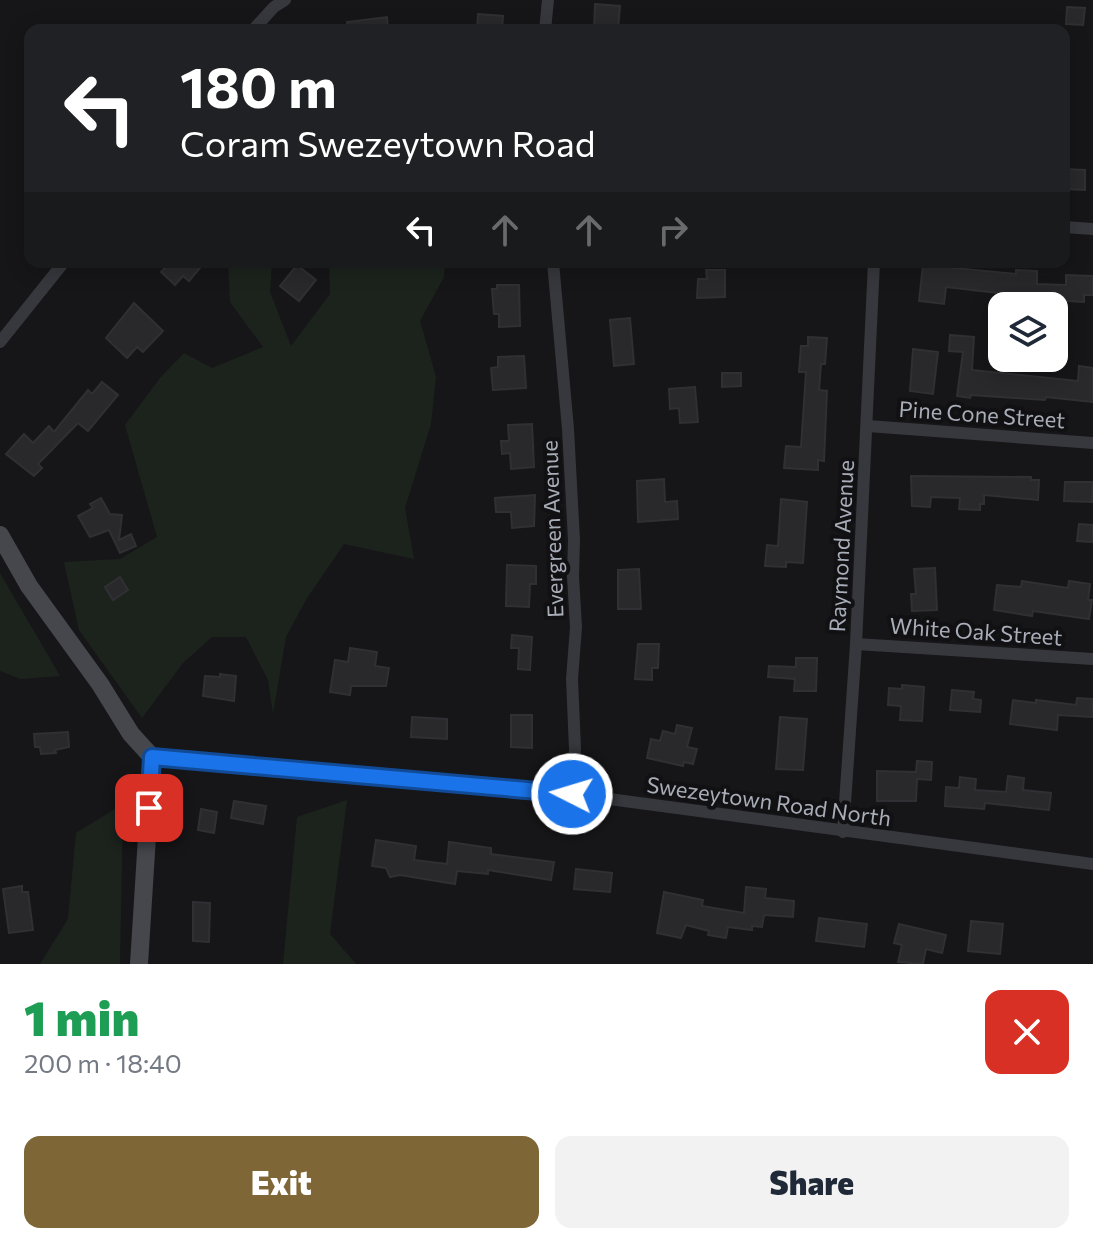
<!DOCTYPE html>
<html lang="en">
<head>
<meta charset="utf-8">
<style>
	:root { --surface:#fff; --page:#f2f2f3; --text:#1f2937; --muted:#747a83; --accent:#7e6636 }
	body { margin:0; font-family:Commissioner,sans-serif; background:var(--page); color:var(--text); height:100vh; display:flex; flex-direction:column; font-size:30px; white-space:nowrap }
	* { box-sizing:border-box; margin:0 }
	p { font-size:26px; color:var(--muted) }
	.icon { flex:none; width:44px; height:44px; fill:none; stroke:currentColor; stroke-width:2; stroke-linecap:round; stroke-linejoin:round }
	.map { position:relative; height:964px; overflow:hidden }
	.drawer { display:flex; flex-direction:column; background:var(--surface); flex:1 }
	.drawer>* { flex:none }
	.hud { position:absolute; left:24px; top:24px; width:1046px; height:244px; border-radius:16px; box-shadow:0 4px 20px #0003; background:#202124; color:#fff; overflow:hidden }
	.tools { position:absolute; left:988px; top:292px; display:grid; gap:16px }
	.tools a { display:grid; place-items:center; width:80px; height:80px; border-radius:16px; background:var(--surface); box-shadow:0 4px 20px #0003; font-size:40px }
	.pin { position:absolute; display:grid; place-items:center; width:68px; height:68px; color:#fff; margin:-34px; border-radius:16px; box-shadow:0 4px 12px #0006 }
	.me { position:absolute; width:88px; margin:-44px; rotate:275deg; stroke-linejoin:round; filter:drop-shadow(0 0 6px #0008) }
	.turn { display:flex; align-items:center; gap:28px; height:168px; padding:0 24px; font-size:36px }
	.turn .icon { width:104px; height:104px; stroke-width:2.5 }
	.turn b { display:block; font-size:56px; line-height:68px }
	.lanes { display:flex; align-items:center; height:76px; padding:0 24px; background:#0003; justify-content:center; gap:40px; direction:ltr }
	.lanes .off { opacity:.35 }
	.round { display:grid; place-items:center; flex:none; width:84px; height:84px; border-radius:16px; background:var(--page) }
	.overview { display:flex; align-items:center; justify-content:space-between; height:136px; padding:0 24px }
	h1 { font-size:48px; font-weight:800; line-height:60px; color:#1e9e55 }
	.cta { display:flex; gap:16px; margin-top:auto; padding:16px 24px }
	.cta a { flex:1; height:92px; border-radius:16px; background:var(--accent); color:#fff; font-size:32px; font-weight:800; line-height:92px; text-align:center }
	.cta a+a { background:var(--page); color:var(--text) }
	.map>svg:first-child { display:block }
	.green { fill:#1c231d }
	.building { fill:#29292c; stroke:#303034; stroke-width:2 }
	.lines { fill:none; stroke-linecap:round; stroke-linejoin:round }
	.street { stroke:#37383d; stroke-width:12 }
	.secondary { stroke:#45474d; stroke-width:18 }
	.route-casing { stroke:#114b97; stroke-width:20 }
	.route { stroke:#1a73e8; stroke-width:14 }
	.labels { text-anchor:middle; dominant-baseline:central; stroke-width:8; stroke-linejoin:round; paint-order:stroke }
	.street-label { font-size:22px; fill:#a8adb8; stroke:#111113 }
</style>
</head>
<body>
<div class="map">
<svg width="1093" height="964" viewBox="0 0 1093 964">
	<rect width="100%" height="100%" fill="#161618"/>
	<!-- green -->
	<g class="green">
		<polygon points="228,262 272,262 270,292 291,346 330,294 329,262 445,262 444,277 420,321 436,377 431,424 405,508 414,559 344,544 307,598 286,637 273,714 268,680 246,637 212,637 183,663 142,718 79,630 64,562 120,559 157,537 125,425 160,378 184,353 212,368 263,347 230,302"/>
		<polygon points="0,573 60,676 21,679 0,671"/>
		<polygon points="347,800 330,934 356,964 283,964 297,817"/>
		<polygon points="123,804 120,964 40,964 68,919 76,833"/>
	</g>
	<!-- building -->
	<g class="building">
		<polygon points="595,4 620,6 618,30 594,30"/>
		<polygon points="1067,7 1085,8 1083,25 1066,24"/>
		<polygon points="478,14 503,16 502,30 477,30"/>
		<polygon points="387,17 388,30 348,30 347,22"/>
		<polygon points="1064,169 1085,170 1085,190 1064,189"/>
		<polygon points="171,262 205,262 189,281 183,276 175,285 161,272"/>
		<polygon points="297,265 316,280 299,301 280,286"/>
		<polygon points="923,265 1016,274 1016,270 1037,271 1037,284 1066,285 1066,275 1093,276 1093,295 1084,295 1084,302 1050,300 1050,306 1015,306 1016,295 946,287 944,304 919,301"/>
		<polygon points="706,270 725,270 725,297 697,298 698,279 707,279"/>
		<polygon points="497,285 519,285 520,326 499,327 499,314 494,314 492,289 497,289"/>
		<polygon points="134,303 163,331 143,352 137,347 127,358 106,338"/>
		<polygon points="630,318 634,364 614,366 610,320"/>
		<polygon points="950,335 974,337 972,370 1078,381 1079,366 1093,368 1093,402 1046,397 1045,400 971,395 970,398 957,396 963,352 949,351"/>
		<polygon points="808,337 827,338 825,364 821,364 819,390 827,391 824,461 818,460 818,470 784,468 786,446 801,447 806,372 799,372 801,346 808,346"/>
		<polygon points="913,349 938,352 933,394 910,391"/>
		<polygon points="524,356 526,388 493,390 491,368 498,367 498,357"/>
		<polygon points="722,373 741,373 741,386 722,387"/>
		<polygon points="102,382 118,395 88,431 78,423 38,464 42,468 34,476 6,454 24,434 33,443 49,426 54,432 88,390 92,394"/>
		<polygon points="695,387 698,422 680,423 679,408 670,409 669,389"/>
		<polygon points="532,424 534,467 511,469 510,453 502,454 501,441 509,441 508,425"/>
		<polygon points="911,476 1031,477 1031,480 1039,480 1038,500 984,495 984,504 980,504 980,510 959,509 960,498 931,497 930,507 912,506"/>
		<polygon points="664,479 665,502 677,501 678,519 638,522 637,481"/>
		<polygon points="1065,482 1093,482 1092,502 1064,501"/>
		<polygon points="535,495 534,526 512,528 511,512 496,512 495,498"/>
		<polygon points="101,498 110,514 122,515 119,540 131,534 136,546 120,553 109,530 90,537 78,516 93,508 90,504"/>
		<polygon points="781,499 807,502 803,563 786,562 786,567 765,566 767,545 778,546"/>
		<polygon points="1079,524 1093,525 1093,542 1077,541"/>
		<polygon points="507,565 536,566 536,584 530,584 529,607 506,606"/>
		<polygon points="935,568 937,610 912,611 911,594 916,594 914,569"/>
		<polygon points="639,569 641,609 618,609 618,570"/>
		<polygon points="120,577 128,590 113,600 105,587"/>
		<polygon points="1022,581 1068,588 1069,581 1090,584 1088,600 1092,600 1089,619 1033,611 1032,616 994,610 997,585 1021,587"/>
		<polygon points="512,635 532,637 530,670 518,669 519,648 511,648"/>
		<polygon points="638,644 659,644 658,668 652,668 652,680 635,679"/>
		<polygon points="350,648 377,652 375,666 389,668 386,686 351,686 350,695 330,692 335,660 348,662"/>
		<polygon points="796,658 817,658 816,691 794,691 795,679 768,677 769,666 796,667"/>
		<polygon points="220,674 236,676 234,701 203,696 205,676 220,677"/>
		<polygon points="902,685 924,687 922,721 900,720 901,706 888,705 889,688 902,689"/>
		<polygon points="952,690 974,692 973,699 981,700 980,712 950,710"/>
		<polygon points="1077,698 1093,699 1093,717 1058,715 1057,730 1010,724 1013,700 1036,703 1036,700 1076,705"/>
		<polygon points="511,715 532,715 532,748 511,747"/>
		<polygon points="412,717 447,719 447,739 411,737"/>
		<polygon points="780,717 807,719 803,770 776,769"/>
		<polygon points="677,725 692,728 687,747 697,749 693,764 684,762 683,766 647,758 651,739 660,741 663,731 675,734"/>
		<polygon points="68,732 69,747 55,750 56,753 41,754 40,747 35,747 34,734"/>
		<polygon points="917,761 932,762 931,780 917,779 916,801 877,801 877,771 916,772"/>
		<polygon points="1008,776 1024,778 1023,790 1051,793 1049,810 985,803 984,809 945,806 946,787 959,788 960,777 976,779 975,790 1006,792"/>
		<polygon points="234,801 266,806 263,824 231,818"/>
		<polygon points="201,809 217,812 214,833 198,830"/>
		<polygon points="376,840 416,846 414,860 447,864 449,842 491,848 491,854 554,862 551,880 488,870 488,874 457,871 455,884 400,875 390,877 386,868 372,866"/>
		<polygon points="576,869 612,873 610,892 574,889"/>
		<polygon points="22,886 22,892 28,892 33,930 9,933 3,889"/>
		<polygon points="746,887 766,889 765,898 794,901 793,917 764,915 762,927 752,926 752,930 728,927 726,938 708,935 709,931 686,925 681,938 657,933 664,892 703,900 702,906 744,913"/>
		<polygon points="193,902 210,903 209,942 193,941"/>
		<polygon points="819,918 867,924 864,947 816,941"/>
		<polygon points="971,921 1003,924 1000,954 968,951"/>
		<polygon points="899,924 946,935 942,953 926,949 923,964 898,962 902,945 894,943"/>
	</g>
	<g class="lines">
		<!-- street -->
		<g class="street">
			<polyline points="253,30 274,7 285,0"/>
			<polyline points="545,30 548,0"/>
			<polyline points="1064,227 1093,229"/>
			<polyline points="553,262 568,429 574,540 573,576 576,627 572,679 575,749 572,794"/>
			<polyline points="0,342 64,262"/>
			<polyline points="868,426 1093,443"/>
			<polyline points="856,644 1093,659"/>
			<polyline points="152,757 572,794 1093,864"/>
			<polyline points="843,832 856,644 874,262"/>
		</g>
		<!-- secondary -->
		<polyline class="secondary" points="0,535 29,586 100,684 131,734 152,757 139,964"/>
	</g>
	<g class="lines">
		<!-- route casing -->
		<g class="route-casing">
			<polyline id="route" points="149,808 152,757 572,794"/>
		</g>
		<!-- route -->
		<use href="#route" class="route"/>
	</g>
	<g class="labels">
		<!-- street labels -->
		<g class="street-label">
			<text transform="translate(982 414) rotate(4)">Pine Cone Street</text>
			<text transform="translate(552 529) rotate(-92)">Evergreen Avenue</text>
			<text transform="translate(841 546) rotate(-87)">Raymond Avenue</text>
			<text transform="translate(976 631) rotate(4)">White Oak Street</text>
			<text transform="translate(769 801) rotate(8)">Swezeytown Road North</text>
		</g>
	</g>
</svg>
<div class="tools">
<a><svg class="icon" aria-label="layers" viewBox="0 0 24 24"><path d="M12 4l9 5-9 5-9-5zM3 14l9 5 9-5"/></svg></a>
</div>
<div class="pin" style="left:149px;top:808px;background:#d93025"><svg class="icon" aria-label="arrive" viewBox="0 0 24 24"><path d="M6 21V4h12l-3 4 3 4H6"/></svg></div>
<svg class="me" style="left:572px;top:794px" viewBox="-20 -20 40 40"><circle r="17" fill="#1a73e8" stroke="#fff" stroke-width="3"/><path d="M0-11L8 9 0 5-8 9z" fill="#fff"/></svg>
<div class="hud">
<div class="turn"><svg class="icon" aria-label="left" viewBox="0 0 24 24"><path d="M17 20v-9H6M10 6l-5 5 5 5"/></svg><div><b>180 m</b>Coram Swezeytown Road</div></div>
<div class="lanes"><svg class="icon" aria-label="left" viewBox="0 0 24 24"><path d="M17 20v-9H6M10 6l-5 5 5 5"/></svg><svg class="icon off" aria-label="ahead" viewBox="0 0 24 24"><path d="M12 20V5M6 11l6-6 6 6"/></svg><svg class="icon off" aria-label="ahead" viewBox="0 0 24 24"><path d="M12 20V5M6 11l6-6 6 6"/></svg><svg class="icon off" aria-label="right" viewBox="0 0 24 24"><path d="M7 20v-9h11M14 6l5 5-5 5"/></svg></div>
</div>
</div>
<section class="drawer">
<div class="overview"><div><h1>1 min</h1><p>200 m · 18:40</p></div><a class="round" style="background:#d93025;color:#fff"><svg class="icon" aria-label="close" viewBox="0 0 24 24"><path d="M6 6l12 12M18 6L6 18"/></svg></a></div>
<div class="cta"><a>Exit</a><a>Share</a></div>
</section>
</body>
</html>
